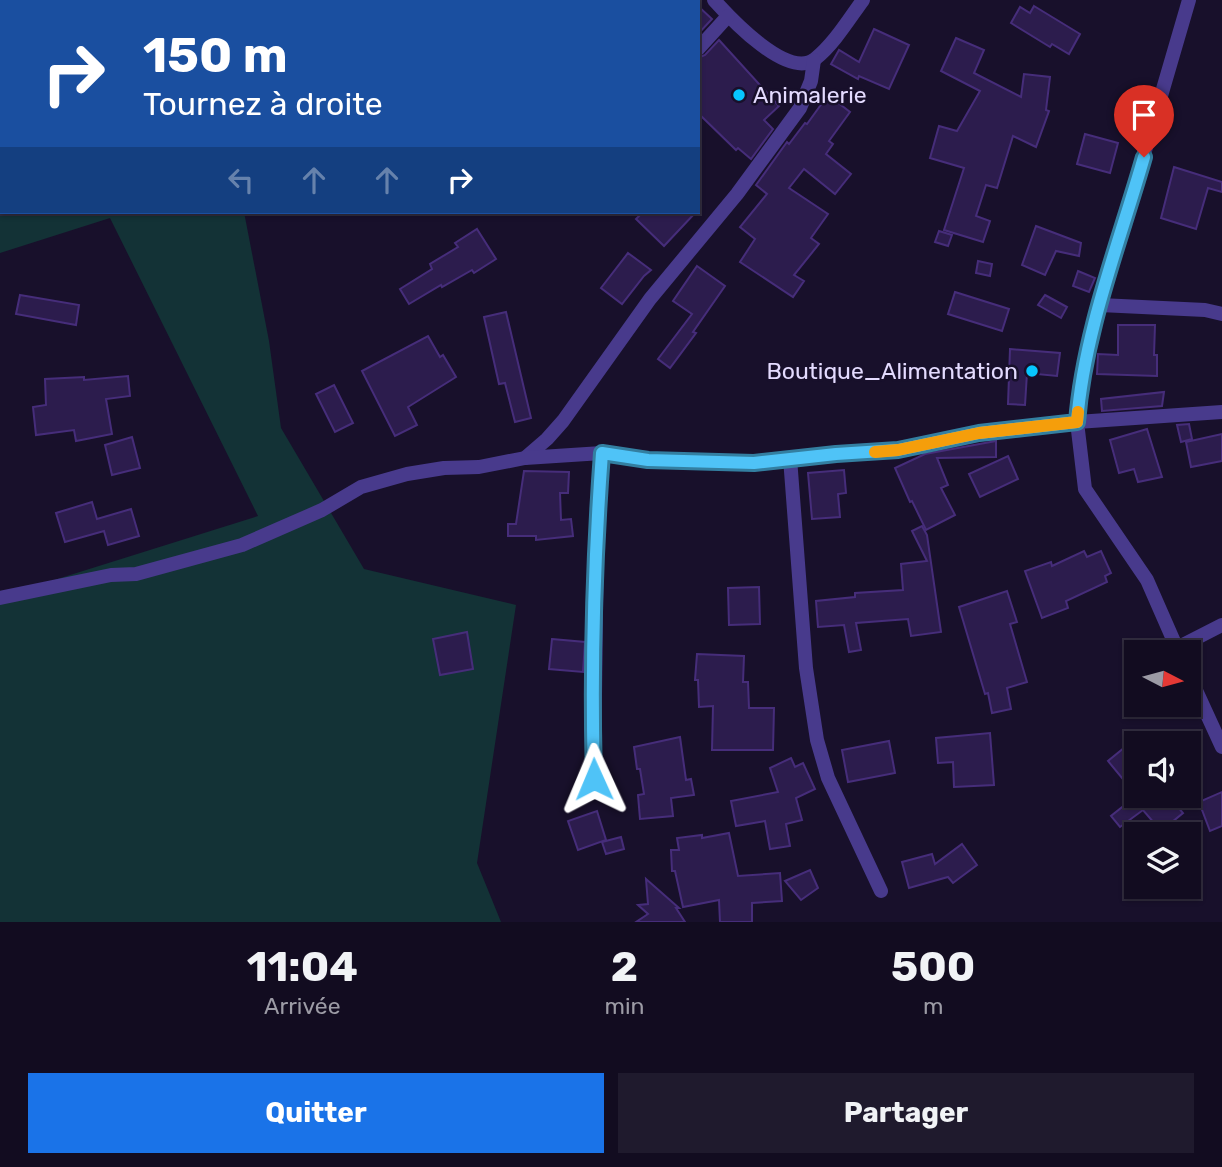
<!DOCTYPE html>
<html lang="fr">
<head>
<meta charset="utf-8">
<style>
	:root { --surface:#120c20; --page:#1f1a2d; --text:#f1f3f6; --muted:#9c9ba5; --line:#312c3e; --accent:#1a73e8 }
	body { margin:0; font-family:Rubik,sans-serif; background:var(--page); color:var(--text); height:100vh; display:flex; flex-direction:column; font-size:26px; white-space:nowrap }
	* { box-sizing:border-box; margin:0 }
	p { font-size:23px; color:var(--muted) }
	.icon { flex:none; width:38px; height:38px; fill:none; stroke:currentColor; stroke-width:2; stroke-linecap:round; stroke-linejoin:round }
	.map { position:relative; height:922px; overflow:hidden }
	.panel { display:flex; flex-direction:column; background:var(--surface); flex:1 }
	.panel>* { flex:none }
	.hud { position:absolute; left:0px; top:0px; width:700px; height:214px; box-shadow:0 2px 5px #0004,0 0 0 2px var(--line); background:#1a4fa0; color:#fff; overflow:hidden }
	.needle { width:46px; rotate:96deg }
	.controls { position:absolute; left:1124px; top:640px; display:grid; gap:14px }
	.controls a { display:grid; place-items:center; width:77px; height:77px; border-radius:0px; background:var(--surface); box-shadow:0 2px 5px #0004,0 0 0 2px var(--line); font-size:35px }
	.pin { position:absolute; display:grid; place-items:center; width:60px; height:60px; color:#fff; margin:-72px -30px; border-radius:50% 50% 50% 0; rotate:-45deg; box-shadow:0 0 7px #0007 }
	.pin .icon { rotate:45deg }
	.me { position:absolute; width:77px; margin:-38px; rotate:359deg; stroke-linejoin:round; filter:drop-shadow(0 0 5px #0008) }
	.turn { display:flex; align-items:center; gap:24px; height:147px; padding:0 28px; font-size:32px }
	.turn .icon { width:91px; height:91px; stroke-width:2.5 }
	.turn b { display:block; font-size:49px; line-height:60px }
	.lanes { display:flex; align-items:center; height:66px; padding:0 28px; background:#0003; justify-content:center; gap:35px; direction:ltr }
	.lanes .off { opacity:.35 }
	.eta { display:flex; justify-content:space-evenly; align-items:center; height:119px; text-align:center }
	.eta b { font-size:42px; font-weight:700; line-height:49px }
	.primary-button { display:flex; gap:14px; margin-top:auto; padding:14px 28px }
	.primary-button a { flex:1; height:80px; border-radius:0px; background:var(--accent); color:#fff; font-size:28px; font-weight:700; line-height:80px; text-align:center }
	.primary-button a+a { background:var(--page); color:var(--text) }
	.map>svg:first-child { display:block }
	.green { fill:#133236 }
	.building { fill:#2c1c4d; stroke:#462d7a; stroke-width:2 }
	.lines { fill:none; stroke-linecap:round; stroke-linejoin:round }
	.street { stroke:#483a8c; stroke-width:14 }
	.route-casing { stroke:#337fa1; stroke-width:18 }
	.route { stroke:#4fc3f7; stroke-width:12 }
	.slow { stroke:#f59e0b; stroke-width:12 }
	.poi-dot { fill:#07c6ff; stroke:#18102b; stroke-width:2.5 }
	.labels { text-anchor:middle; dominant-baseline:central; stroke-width:5; stroke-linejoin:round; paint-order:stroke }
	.poi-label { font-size:23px; fill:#e4dbff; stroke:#18102b; text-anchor:start }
</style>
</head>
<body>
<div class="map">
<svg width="1222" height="922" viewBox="0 0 1222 922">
	<rect width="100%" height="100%" fill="#18102b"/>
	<!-- green -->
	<polygon class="green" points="0,0 265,0 2,2 2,212 244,212 269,341 281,428 364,569 516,605 477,863 501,922 0,922 0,597 258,516 110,218 0,253"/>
	<!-- building -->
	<g class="building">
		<polygon points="698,6 712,19 698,34"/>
		<polygon points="1034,6 1080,34 1069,54 1052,44 1050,47 1011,23 1020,7 1030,13"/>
		<polygon points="874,29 909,45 889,89 859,76 858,79 831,64 839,50 859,62"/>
		<polygon points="956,38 984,50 974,73 1021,97 1024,74 1050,77 1046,110 1049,111 1036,147 1013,136 997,188 986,185 976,216 990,221 983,242 944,230 964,168 930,158 939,126 957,131 980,91 941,71"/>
		<polygon points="719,40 779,106 764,120 773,129 751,159 738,148 736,150 698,113 698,58 705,55"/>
		<polygon points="828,95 850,112 829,141 833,144 826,154 851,174 835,194 804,169 789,188 828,214 811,238 819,244 794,275 804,281 793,297 740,262 755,239 740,227 767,194 756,185 787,142 789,144 805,123 807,124"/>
		<polygon points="1085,134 1118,143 1110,173 1077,164"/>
		<polygon points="1174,167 1222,182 1222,192 1208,188 1196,229 1161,218"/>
		<polygon points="643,212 696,212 664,246 636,219"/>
		<polygon points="1036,226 1081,243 1079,256 1056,251 1045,275 1022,265"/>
		<polygon points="477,229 496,259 474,273 472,270 442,287 441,285 409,304 400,289 432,269 430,264 458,247 455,243"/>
		<polygon points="939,231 952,235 948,246 935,242"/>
		<polygon points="628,253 651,270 644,276 622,304 601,288"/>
		<polygon points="978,261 992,264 990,276 976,273"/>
		<polygon points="697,266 725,286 693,332 696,333 670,368 658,359 692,314 673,301"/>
		<polygon points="1078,271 1095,278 1089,292 1073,286"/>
		<polygon points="955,292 1009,309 1002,331 948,314"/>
		<polygon points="20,295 79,305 76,325 16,314"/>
		<polygon points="1045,295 1067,307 1061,318 1038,305"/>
		<polygon points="506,312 531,418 515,422 505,383 499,384 484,317"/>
		<polygon points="1118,325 1155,325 1154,355 1157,355 1157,376 1097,374 1098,354 1118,355"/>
		<polygon points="428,336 440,357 443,355 456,377 408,407 417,425 395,436 362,371"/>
		<polygon points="1010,349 1060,353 1057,376 1027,373 1025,405 1008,404"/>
		<polygon points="128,376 130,396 106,399 112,434 76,441 74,430 36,435 33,407 46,405 45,379 84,377 84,380"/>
		<polygon points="334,385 353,423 335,432 316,394"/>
		<polygon points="1164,392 1162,406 1102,411 1101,399"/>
		<polygon points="1189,424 1192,439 1181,442 1177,425"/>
		<polygon points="1147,429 1162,477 1138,482 1134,469 1119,473 1110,440"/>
		<polygon points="1222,434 1222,461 1191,467 1186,442"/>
		<polygon points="132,437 140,468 112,475 105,445"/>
		<polygon points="996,441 996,457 937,458 948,485 941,488 955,515 926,530 912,501 910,502 895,468 925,454"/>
		<polygon points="1008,456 1018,479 980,497 969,474"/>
		<polygon points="844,470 846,493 838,494 840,517 812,519 808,473"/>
		<polygon points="524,471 569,472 568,493 560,493 561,520 571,519 573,536 536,540 536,536 508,536 508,524 516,524"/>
		<polygon points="92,502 97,519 131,509 139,536 108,545 104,531 65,542 56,513"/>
		<polygon points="922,526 927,535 941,632 911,636 908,619 856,623 861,650 849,652 844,625 818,627 816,601 855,597 855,593 903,590 901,564 927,561 912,531"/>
		<polygon points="1084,551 1087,557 1101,551 1111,573 1105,576 1107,582 1066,601 1068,608 1042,618 1025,571 1051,562 1052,566"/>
		<polygon points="759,587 760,624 729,625 728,588"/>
		<polygon points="1007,591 1017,622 1010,624 1027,682 1007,688 1011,709 992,713 988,693 985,694 959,607"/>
		<polygon points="467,632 473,669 440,675 433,639"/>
		<polygon points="552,639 585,642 583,672 549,669"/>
		<polygon points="697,654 744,656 743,682 748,682 749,708 774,708 773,750 712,750 713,706 699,707 698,680 695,680"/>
		<polygon points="990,733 994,785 954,787 953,762 938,763 936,738"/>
		<polygon points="680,737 686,780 691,779 694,795 671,798 673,816 640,819 638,795 644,794 640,769 637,769 634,747"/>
		<polygon points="1136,738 1136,795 1108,761"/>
		<polygon points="889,741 895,773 848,782 842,750"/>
		<polygon points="791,758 795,767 803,763 815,789 796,798 802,820 786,824 790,846 770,849 765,821 736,826 731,801 778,792 770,768"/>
		<polygon points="1222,792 1222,826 1210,831 1199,802"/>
		<polygon points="1136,796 1169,796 1183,813 1161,831 1143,810 1120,827 1111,816"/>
		<polygon points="597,811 606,840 578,850 568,821"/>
		<polygon points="729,833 738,876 780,873 782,901 752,903 752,922 720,922 719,900 683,907 675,871 672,871 671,850 679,850 677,838 702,835 702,838"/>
		<polygon points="621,837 624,849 606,854 602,842"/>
		<polygon points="962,844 977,865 953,883 948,877 909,888 902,862 932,854 935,864"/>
		<polygon points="810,870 818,888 801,900 785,881"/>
		<polygon points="646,879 679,908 676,908 685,922 636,922 648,914 638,905 648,904"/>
	</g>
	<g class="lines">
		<!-- street -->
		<g class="street">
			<path d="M714,0C731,19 788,80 815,59C834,44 849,19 863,0"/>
			<polyline points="698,49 728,16"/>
			<polyline points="1100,305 1205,310 1222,314"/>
			<polyline points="525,458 547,439 563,421 650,299 737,194 800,108 811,81 814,60"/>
			<polyline points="790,458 806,668 817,740 828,778 881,891"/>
			<polyline points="0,598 111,575 136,574 242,545 322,510 361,487 407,474 444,468 479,467 525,458 602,453 648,460 754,463 836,454 898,450 980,433 1077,422 1222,412"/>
			<polyline points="1177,648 1222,625"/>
			<polyline points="1179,653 1147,580 1085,489 1077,422 1080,384 1100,305 1189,0"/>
			<polyline points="1188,673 1222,747"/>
			<polyline points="594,779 597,529 602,453"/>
		</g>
	</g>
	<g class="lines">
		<!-- route casing -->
		<g class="route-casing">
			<path id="route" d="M594,779C591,671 594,561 602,453L648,460L754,463L836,454L898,450L979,433L1077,422C1084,332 1119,244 1144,157"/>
		</g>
		<!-- route -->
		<use href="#route" class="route"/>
		<!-- slow -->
		<polyline class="slow" points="875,452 898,450 979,433 1077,422 1078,412"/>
	</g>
	<!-- markers -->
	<g class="poi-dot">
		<circle cx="739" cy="95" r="7"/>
		<circle cx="1032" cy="371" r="7"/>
	</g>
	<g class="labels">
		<!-- poi labels -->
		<g class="poi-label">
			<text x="753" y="95">Animalerie</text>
			<text x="1018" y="371" text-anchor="end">Boutique_Alimentation</text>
		</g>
	</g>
</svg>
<div class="controls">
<a><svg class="needle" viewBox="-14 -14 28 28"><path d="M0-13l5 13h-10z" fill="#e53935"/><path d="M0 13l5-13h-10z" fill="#9c9ba5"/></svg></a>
<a><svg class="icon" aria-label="sound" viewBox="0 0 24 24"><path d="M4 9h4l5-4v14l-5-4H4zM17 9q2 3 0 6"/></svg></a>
<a><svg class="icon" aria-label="layers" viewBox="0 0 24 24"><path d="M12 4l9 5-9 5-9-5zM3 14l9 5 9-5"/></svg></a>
</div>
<div class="pin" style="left:1144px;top:157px;background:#d93025"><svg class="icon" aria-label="arrive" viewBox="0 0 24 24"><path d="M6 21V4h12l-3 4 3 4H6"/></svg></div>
<svg class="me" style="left:594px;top:779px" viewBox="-20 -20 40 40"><path d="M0-17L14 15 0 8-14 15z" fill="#4fc3f7" stroke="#fff" stroke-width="4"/></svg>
<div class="hud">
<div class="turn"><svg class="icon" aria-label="right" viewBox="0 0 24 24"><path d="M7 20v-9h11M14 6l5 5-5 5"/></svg><div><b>150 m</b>Tournez à droite</div></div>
<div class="lanes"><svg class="icon off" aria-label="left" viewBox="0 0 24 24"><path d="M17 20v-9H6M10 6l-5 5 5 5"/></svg><svg class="icon off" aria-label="ahead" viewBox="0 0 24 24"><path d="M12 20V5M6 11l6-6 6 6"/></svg><svg class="icon off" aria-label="ahead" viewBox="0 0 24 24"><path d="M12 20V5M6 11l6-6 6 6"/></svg><svg class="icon" aria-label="right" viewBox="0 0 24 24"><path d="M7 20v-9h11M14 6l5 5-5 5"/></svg></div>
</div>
</div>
<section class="panel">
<div class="eta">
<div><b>11:04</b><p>Arrivée</p></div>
<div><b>2</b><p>min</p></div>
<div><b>500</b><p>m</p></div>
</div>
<div class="primary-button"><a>Quitter</a><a>Partager</a></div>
</section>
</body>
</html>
